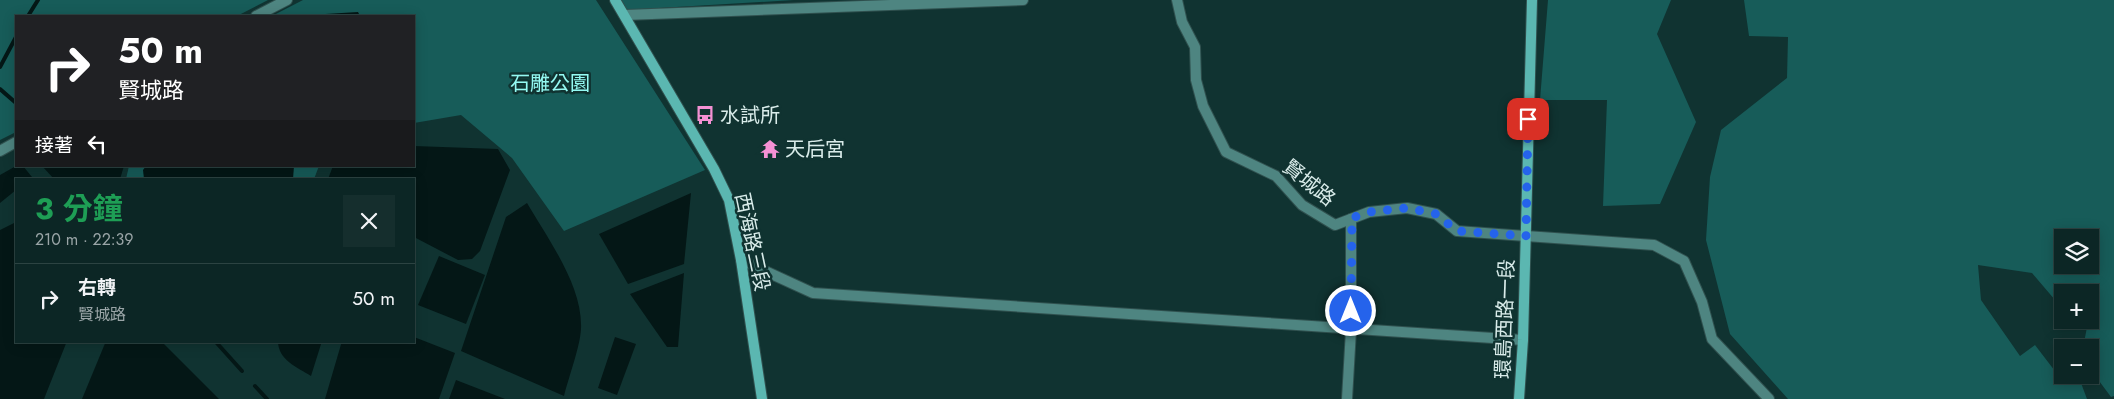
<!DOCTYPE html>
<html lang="zh-TW">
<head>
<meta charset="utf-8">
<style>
	:root { --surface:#0c2625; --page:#152e2d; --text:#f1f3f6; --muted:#9aa5a7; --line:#2c4342 }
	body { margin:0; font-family:Jost,"Noto Sans TC",sans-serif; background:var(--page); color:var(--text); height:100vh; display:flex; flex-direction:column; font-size:19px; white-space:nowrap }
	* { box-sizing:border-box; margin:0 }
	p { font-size:16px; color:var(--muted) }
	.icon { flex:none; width:28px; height:28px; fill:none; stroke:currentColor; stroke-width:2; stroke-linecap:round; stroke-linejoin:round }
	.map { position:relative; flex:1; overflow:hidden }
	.panel { position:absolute; left:15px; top:178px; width:400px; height:165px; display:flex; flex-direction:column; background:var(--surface); border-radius:0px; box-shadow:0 2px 12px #0003,0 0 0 1px var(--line) }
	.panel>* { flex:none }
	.guide { position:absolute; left:15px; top:15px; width:400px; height:152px; border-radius:0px; box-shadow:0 2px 12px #0003,0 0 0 1px var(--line); background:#202124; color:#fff; overflow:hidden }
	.tools { position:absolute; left:2054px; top:229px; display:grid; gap:10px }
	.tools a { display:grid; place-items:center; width:45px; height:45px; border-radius:0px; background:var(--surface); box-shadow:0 2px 12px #0003,0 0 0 1px var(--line); font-size:25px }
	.pin { position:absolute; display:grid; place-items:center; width:42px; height:42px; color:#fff; margin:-21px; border-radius:10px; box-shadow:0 2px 8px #0006 }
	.me { position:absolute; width:55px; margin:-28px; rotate:0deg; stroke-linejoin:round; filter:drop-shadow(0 0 4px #0008) }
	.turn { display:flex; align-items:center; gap:18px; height:105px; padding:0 20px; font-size:22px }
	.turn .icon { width:65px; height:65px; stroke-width:2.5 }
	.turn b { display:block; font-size:35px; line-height:42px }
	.then { display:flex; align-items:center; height:48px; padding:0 20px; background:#0003; gap:10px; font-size:19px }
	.round { display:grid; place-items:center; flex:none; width:52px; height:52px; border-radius:0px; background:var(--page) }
	.head { display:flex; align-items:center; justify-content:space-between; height:85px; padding:0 20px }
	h1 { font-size:30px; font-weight:700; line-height:38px; color:#1e9e55 }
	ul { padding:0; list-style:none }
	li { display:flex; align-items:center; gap:15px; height:70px; padding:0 20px; border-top:1px solid var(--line) }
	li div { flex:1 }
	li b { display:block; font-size:19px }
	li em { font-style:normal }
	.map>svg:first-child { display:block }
	.green { fill:#175c59; fill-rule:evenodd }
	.water { fill:#041716 }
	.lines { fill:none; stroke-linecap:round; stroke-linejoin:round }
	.stream { stroke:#041716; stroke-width:4 }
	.minor-casing { stroke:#30514f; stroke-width:12 }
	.tertiary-casing { stroke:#30514f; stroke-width:12 }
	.secondary-casing { stroke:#30514f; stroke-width:12 }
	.minor { stroke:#4e8581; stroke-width:10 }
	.tertiary { stroke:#4e8581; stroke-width:10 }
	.secondary { stroke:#5bb7b1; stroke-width:10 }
	.route { stroke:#2563eb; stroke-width:9; stroke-dasharray:0 16.2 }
	.labels { text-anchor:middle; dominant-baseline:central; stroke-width:5; stroke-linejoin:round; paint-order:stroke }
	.park-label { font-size:20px; fill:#94f9f2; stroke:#103331 }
	.poi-label { font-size:20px; fill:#d9ecea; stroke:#103331; text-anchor:start }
	.street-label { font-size:20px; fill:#d9ecea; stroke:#103331 }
</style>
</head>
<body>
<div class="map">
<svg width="2114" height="399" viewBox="0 0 2114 399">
	<rect width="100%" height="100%" fill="#103331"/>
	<!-- green -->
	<g class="green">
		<polygon points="0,0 268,0 237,16 16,16 16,132 0,140"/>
		<polygon points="303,0 596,0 705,170 564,231 512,158 461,115 414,123 414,16 272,16"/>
		<polygon points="619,0 794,0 626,10"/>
		<polygon points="1548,0 1671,0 1657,34 1696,122 1660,204 1603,206 1607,100 1540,100"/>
		<path d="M1744,0H2114V396L2111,397L2091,370L2090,348L2085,347L2084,343L2087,327L2082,320H2090V292H2062V307H2061L2032,273L1978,265L1981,300L2020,356L2035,345L2058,375L2062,373V375H2078L2087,399H1788L1730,334L1706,240L1710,177L1721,130L1787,78L1788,37L1749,36ZM2062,238H2090V265H2062Z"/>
		<polygon points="129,166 319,166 314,179 126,179"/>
	</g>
	<!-- water -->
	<g class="water">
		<polygon points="358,12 360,16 306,16 309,15"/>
		<polygon points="414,146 498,149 510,170 480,251 472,259 458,260 414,237 414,179 328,179 333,166 414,166"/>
		<polygon points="16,166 23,166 32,177 16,179 16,190 0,203 0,175"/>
		<polygon points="42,166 124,166 120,179 54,179"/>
		<polygon points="146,166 294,166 293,179 144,179 143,170"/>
		<polygon points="691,193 684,264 628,284 599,234"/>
		<path d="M527,203C548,239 583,286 581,329C580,347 569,376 564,396L461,351L506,217Z"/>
		<polygon points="16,222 16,341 67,341 44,399 0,399 0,230"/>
		<polygon points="439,256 485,275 466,324 418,305"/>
		<polygon points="684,273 678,347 667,347 630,294"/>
		<polygon points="414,337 455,353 439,399 325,399 342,341 414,341"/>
		<polygon points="615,337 636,344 617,395 598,388"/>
		<polygon points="106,341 161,341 219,399 82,399"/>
		<path d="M278,341H322L311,376C297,367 278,360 278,341Z"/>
		<polygon points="456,380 505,399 449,399"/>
	</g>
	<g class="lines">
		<!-- stream -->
		<g class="stream">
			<polyline points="28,16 38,0"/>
			<polyline points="0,67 16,37"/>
			<polyline points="0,89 16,103"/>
			<polyline points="215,341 242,371"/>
			<polyline points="255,386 267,399"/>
		</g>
		<!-- minor casing -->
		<g class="minor-casing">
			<g id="minor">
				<polyline points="1526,236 1654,245 1684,261 1702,302 1712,339 1769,399"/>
				<polyline points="741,260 813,293 1523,340"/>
				<polyline points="1347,399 1351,330 1351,219"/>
			</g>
		</g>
		<!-- tertiary casing -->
		<g class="tertiary-casing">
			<g id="tertiary">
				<polyline points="1177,0 1182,22 1195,47 1196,80 1203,106 1226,152 1276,176 1302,205 1335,225 1369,212 1407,208 1436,214 1457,231 1526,236"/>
				<polyline points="625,15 1023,0"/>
				<polyline points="256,16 287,0"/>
				<polyline points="0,151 16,142"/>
			</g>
		</g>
		<!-- secondary casing -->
		<g class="secondary-casing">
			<g id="secondary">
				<polyline points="615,0 714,169 729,200 741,260 762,399"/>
				<polyline points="1519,399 1523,340 1532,0"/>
			</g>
		</g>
		<!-- minor -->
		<use href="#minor" class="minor"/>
		<!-- tertiary -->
		<use href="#tertiary" class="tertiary"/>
		<!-- secondary -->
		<use href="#secondary" class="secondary"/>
	</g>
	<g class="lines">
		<!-- route -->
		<polyline class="route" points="1351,311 1352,218 1369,212 1407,208 1436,214 1457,231 1526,236 1528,119"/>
	</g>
	<!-- icons -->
	<defs>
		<g id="bus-bare" transform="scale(1.5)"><path d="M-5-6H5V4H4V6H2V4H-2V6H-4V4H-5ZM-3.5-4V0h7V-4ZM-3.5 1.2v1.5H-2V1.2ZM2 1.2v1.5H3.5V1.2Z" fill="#f491d4" stroke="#103331" stroke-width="2.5" paint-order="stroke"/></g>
		<g id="temple-bare" transform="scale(1.5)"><path d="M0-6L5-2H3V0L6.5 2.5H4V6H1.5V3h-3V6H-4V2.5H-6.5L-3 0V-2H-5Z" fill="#f491d4" stroke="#103331" stroke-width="2.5" paint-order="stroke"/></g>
	</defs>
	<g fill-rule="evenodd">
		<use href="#bus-bare" x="705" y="115"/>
		<use href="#temple-bare" x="770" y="149"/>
	</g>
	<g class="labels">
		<!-- park labels -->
		<g class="park-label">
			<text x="550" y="83">石雕公園</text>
		</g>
		<!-- poi labels -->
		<g class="poi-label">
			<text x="720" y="115">水試所</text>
			<text x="785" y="149">天后宮</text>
		</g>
		<!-- street labels -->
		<g class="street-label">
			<text transform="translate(1309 183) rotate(39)">賢城路</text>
			<text transform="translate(752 242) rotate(78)">西海路三段</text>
			<text transform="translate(1505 319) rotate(-88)">環島西路一段</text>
		</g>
	</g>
</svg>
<div class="tools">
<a><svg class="icon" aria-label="layers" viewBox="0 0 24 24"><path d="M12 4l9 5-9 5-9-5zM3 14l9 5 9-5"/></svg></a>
<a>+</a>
<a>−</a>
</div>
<div class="pin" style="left:1528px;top:119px;background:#d93025"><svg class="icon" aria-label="arrive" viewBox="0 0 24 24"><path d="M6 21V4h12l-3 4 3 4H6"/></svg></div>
<svg class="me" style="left:1351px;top:311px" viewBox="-20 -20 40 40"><circle r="17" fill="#2563eb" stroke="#fff" stroke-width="3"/><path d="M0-11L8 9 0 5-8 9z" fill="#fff"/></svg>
<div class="guide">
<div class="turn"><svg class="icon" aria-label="right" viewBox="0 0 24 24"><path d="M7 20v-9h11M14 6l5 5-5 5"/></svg><div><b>50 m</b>賢城路</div></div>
<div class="then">接著<svg class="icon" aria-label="left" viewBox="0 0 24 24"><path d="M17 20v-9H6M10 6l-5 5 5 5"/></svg></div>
</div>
<section class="panel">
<div class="head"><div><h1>3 分鐘</h1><p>210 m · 22:39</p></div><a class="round"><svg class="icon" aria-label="close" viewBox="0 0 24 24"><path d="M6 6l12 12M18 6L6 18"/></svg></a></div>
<ul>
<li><svg class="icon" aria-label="right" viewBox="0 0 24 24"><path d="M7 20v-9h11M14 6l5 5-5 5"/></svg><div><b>右轉</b><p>賢城路</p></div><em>50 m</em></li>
</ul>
</section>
</div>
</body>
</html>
